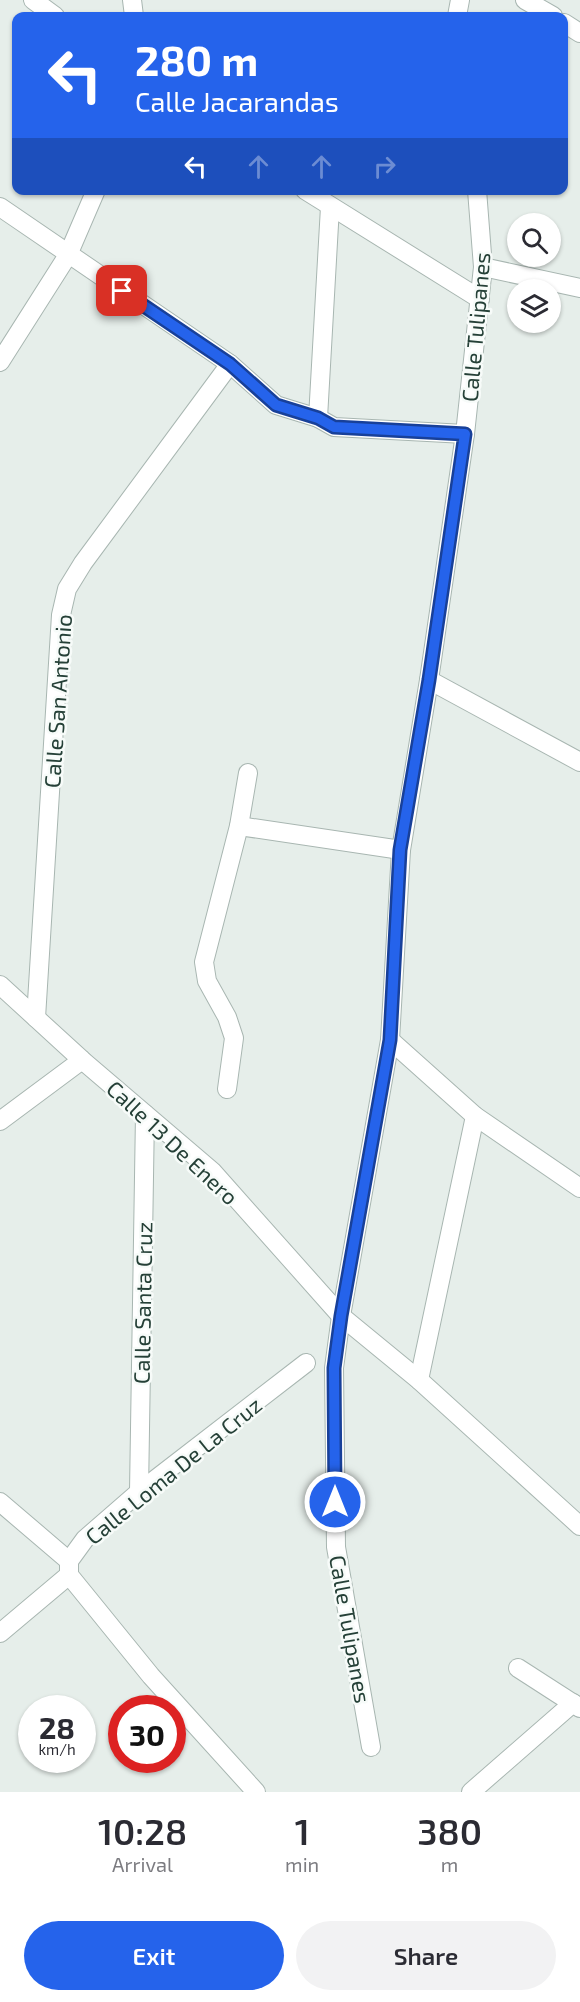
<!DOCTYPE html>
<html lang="en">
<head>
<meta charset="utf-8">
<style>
	:root { --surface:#fff; --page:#f2f2f3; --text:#2b2b33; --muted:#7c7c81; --accent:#2563eb }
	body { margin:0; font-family:"Exo 2",sans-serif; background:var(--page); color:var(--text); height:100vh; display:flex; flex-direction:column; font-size:22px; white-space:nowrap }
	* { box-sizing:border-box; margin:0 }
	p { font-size:20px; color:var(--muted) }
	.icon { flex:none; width:33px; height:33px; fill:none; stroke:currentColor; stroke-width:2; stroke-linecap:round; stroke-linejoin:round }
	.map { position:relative; height:1792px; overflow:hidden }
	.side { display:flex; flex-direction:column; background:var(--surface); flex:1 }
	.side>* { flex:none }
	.guide { position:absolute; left:12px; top:12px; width:556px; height:183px; border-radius:12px; box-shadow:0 2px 4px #0004; background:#2563eb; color:#fff; overflow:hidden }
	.fabs { position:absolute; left:507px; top:213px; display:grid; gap:12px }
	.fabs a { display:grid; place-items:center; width:54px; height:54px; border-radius:50%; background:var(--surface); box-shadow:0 2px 4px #0004; font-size:30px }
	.speed { position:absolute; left:18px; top:1695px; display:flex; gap:12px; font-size:30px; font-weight:700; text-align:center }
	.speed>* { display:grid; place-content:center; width:78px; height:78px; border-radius:50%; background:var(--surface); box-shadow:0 2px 4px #0004; line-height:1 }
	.speed small { font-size:15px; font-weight:400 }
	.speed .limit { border:9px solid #d22; background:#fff; color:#111 }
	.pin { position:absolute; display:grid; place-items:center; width:51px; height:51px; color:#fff; margin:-26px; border-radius:12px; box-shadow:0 3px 9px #0006 }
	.me { position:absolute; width:66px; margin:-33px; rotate:0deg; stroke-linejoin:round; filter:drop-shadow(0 0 4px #0008) }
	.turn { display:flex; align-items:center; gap:21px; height:126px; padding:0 24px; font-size:27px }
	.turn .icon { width:78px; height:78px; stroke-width:2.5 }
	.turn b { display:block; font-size:42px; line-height:51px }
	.lanes { display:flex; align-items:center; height:57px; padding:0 24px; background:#0003; justify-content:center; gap:30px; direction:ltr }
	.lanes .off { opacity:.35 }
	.eta { display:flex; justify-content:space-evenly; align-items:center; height:102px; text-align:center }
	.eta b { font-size:36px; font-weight:600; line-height:42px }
	.button { display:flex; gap:12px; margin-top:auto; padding:12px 24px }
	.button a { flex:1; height:69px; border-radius:36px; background:var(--accent); color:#fff; font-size:24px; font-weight:600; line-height:69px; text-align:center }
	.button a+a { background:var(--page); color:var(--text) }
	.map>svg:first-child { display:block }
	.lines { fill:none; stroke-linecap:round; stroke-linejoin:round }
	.street-casing { stroke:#a8b6b1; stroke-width:20 }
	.street { stroke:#fff; stroke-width:18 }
	.route-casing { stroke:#184099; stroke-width:15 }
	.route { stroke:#2563eb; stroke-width:10 }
	.labels { text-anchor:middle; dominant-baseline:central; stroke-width:5; stroke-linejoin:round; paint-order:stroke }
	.street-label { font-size:22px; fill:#254037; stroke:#f7fbf9 }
</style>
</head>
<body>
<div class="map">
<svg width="580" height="1792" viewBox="0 0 580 1792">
	<rect width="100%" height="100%" fill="#e6eeea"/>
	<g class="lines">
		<!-- street casing -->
		<g class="street-casing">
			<g id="street">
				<polyline points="33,0 55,16"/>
				<polyline points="132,0 134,16"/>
				<polyline points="525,0 553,16"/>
				<polyline points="457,16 460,0"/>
				<polyline points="564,23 580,33"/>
				<polyline points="305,190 480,299"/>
				<polyline points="0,207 230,364 276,405 318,418 334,427 465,434"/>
				<polyline points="483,267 580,288"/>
				<polyline points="0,362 68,255 96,190"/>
				<polyline points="318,418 330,207"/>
				<polyline points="429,680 580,762"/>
				<polyline points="239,826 401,850"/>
				<polyline points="0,985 82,1060 212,1171 341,1316 419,1380 580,1526"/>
				<polyline points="36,1018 61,615 67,589 83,563 230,364"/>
				<polyline points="390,1040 475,1116 580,1188"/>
				<polyline points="227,1089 234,1038 227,1017 207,981 204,962 239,826 248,773"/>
				<polyline points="0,1121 82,1060"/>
				<polyline points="419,1380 475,1116"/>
				<polyline points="139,1492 145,1114"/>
				<polyline points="0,1502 69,1561"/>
				<polyline points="69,1575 151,1676 256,1792"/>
				<polyline points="0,1633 69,1575 69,1561 85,1539 139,1492 306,1363"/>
				<polyline points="518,1668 580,1708"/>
				<polyline points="371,1747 336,1547 334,1368 341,1316 390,1040 401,850 429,680 465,434 483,267 477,190"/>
				<polyline points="471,1792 573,1703"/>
			</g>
		</g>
		<!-- street -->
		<use href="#street" class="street"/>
	</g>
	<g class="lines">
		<!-- route casing -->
		<g class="route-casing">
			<polyline id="route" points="122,291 230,364 276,405 318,418 334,427 465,434 429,680 400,850 390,1040 341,1316 334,1368 335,1502"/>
		</g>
		<!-- route -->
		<use href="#route" class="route"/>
	</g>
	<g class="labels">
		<!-- street labels -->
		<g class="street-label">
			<text transform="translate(475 327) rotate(-85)">Calle Tulipanes</text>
			<text transform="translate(57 701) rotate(-86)">Calle San Antonio</text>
			<text transform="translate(173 1142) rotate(43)">Calle 13 De Enero</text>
			<text transform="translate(142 1303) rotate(-89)">Calle Santa Cruz</text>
			<text transform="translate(173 1470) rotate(-39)">Calle Loma De La Cruz</text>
			<text transform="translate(351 1629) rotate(80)">Calle Tulipanes</text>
		</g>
	</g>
</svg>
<div class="fabs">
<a><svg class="icon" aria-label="search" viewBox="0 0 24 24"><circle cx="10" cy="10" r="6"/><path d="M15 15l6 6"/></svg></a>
<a><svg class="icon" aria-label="layers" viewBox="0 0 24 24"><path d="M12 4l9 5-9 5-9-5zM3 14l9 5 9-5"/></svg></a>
</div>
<div class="speed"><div>28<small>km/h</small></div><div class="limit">30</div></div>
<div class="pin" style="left:122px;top:291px;background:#d93025"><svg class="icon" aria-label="arrive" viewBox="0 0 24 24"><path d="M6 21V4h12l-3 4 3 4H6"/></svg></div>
<svg class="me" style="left:335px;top:1502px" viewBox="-20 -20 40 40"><circle r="17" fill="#2563eb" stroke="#fff" stroke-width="3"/><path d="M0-11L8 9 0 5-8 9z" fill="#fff"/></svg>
<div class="guide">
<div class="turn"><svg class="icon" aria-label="left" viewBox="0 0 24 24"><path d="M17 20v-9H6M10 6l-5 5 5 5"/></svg><div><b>280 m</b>Calle Jacarandas</div></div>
<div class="lanes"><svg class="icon" aria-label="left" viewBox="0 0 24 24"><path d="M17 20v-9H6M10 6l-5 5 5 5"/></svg><svg class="icon off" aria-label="ahead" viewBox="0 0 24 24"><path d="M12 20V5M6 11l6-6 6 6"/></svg><svg class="icon off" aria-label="ahead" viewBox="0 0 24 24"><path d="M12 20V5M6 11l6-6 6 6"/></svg><svg class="icon off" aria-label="right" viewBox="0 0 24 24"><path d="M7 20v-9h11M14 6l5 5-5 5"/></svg></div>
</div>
</div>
<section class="side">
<div class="eta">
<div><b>10:28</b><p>Arrival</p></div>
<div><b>1</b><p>min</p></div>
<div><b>380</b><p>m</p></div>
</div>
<div class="button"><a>Exit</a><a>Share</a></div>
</section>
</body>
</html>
